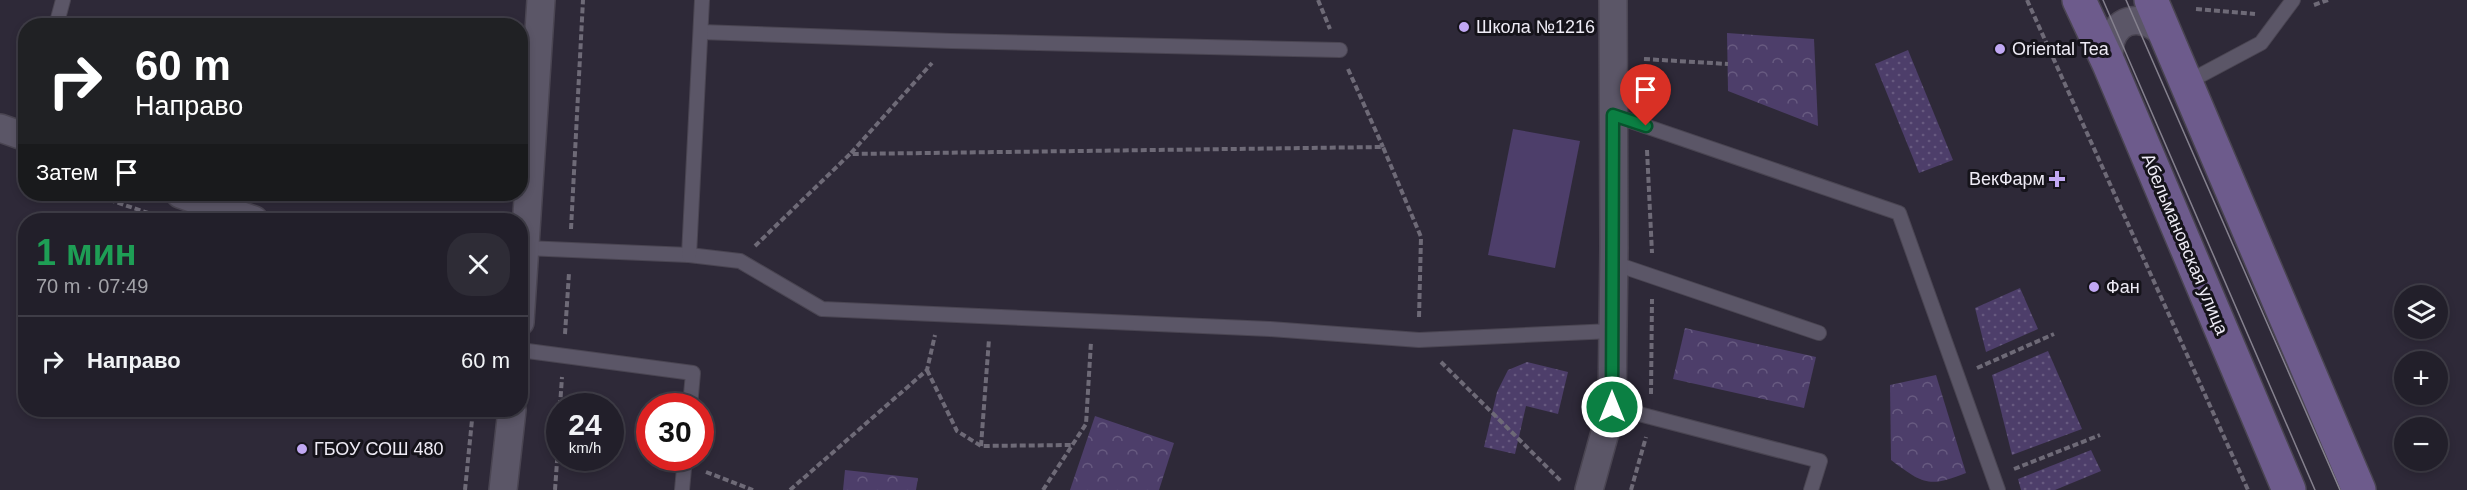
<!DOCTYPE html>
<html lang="ru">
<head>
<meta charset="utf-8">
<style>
	:root { --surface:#221f2a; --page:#2e2c36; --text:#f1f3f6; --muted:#a2a2a8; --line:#3f3d47 }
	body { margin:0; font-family:Arial,sans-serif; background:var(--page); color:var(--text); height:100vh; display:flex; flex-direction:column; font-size:22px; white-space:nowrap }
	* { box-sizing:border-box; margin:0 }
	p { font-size:20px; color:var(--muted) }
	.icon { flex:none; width:33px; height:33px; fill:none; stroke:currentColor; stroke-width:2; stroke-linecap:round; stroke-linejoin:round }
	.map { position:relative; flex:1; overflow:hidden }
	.drawer { position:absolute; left:18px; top:213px; width:510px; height:204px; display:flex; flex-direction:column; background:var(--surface); border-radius:24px; box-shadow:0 3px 9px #0003,0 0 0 2px var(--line) }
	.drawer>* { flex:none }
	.hud { position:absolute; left:18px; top:18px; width:510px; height:183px; border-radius:24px; box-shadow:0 3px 9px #0003,0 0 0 2px var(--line); background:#202124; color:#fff; overflow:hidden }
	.buttons { position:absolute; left:2394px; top:285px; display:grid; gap:12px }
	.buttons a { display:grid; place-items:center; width:54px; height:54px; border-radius:50%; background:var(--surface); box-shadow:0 3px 9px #0003,0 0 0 2px var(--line); font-size:30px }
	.speed { position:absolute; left:546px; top:393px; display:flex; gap:12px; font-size:30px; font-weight:700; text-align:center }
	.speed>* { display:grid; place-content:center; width:78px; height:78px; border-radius:50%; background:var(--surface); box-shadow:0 3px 9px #0003,0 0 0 2px var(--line); line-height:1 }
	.speed small { font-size:15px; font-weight:400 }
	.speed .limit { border:9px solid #d22; background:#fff; color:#111 }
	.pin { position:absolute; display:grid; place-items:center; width:51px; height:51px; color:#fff; margin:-62px -26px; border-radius:50% 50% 50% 0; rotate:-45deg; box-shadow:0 0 6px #0007 }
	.pin .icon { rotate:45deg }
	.me { position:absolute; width:66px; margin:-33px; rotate:0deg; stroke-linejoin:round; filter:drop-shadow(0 0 4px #0008) }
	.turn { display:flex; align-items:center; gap:21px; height:126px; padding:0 18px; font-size:27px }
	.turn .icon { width:78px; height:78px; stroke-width:2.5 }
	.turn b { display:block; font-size:42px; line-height:51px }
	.then { display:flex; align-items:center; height:57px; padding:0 18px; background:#0003; gap:12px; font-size:22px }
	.round { display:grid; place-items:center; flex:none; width:63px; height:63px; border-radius:24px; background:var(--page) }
	.head { display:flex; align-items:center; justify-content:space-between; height:102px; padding:0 18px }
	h1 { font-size:36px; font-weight:700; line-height:45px; color:#1e9e55 }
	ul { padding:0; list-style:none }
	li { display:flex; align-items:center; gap:18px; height:90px; padding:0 18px; border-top:2px solid var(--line) }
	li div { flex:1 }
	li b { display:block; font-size:22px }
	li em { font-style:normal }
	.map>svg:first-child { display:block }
	.grass { fill:url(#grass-dots) }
	.park { fill:url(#park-crowns) }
	.garden { fill:#4d3e6a }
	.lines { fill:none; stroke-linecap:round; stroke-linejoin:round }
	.lane-casing { stroke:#4a4552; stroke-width:16 }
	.street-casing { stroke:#4a4552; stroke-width:30 }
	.secondary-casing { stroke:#4a4552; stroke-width:36 }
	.path { stroke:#6e6a77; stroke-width:4; stroke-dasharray:6 3; stroke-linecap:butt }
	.lane { stroke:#5b5667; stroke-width:14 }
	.street { stroke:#5b5667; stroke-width:27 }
	.secondary { stroke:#6d5b8c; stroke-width:33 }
	.tram { stroke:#85818e; stroke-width:1.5 }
	.route-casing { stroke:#07532c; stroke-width:15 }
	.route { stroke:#0b8043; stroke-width:10 }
	.poi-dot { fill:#c1a8f3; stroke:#15131a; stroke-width:2 }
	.labels { text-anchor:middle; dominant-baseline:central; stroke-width:6; stroke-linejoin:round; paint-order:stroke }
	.poi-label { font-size:18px; fill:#eeebf5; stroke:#15131a; text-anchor:start }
	.street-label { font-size:18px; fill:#eeebf5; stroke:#15131a }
</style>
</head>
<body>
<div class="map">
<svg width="2467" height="490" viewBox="0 0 2467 490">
	<defs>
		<pattern id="grass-dots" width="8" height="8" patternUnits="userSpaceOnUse" patternTransform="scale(1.5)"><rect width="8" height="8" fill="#4d3e6a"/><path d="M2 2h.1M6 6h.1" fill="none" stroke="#675a80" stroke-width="1.8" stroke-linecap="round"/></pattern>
		<pattern id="park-crowns" width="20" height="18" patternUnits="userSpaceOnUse" patternTransform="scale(1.5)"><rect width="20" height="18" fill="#4d3e6a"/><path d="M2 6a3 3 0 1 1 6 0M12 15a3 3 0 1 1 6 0" fill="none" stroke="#675a80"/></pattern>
	</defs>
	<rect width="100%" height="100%" fill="#2e2938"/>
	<!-- grass -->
	<g class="grass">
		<polygon points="1908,50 1953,160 1919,173 1875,64"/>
		<polygon points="2020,288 2038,329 1986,352 1975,308"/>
		<polygon points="2048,351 2082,429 2012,455 1992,375"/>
		<polygon points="1527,362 1568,372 1558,414 1526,406 1515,454 1484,447 1497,392 1508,370"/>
		<polygon points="2091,450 2101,471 2055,490 2021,490 2018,479"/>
	</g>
	<!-- park -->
	<g class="park">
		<polygon points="1727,33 1814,39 1818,126 1728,91"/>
		<polygon points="1685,328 1816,357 1804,408 1673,379"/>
		<path d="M1936,375L1966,473C1929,488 1923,484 1891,460L1890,385Z"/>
		<polygon points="1095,416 1174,443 1159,490 1070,490"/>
		<polygon points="845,470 918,478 916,490 843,490"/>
	</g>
	<!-- garden -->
	<polygon class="garden" points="1513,129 1580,141 1555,268 1488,255"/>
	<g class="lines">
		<!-- lane casing -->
		<g class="lane-casing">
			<g id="lane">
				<polyline points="56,26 63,0"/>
				<polyline points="701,32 951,41 1340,50"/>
				<polyline points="2186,83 2261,43 2293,0"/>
				<polyline points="1613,115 1899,213 1998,490"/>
				<polyline points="525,248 689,255 740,261 822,309 1270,329 1419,340 1612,331"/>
				<polyline points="689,255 702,0"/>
				<polyline points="1613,263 1819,333"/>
				<polyline points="520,350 693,373 690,406"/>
				<polyline points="1612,407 1820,461 1811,490"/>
				<polyline points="682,490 685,458"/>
			</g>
		</g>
		<!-- street casing -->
		<g class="street-casing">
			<g id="street">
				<path d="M2109,64C2109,56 2109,47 2111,40C2121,11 2153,18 2167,38"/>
				<polyline points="0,128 26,137"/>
				<polyline points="180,194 254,220"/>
				<polyline points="520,322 541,0"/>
				<polyline points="503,490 512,410"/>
				<polyline points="1589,490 1612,407 1614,248 1613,0"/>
			</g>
		</g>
		<!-- secondary casing -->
		<g class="secondary-casing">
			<g id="secondary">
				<polyline points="2079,0 2109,64 2289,490"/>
				<polyline points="2151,0 2359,490"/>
			</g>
		</g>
		<!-- path -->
		<g class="path">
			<polyline points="1318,0 1330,29"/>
			<polyline points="2027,0 2248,490"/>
			<polyline points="2314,5 2328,0"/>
			<polyline points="2196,9 2255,14"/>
			<polyline points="1644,59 1728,64"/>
			<polyline points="1348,69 1383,147"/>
			<polyline points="1647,150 1652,253"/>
			<polyline points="851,153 932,63"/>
			<polyline points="92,194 163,218"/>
			<polyline points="281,213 302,220"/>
			<polyline points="571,229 583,0"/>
			<polyline points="755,246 850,154 1383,147 1421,237 1419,318"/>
			<polyline points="565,334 569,273"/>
			<polyline points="1441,362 1561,481"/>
			<polyline points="1977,368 2054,334"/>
			<polyline points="927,370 957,431 981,446 1073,445"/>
			<polyline points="1651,394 1652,299"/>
			<polyline points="560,406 562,377"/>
			<polyline points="981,446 989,339"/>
			<polyline points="2014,469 2100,435"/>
			<polyline points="706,472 753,490"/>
			<polyline points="465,490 473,410"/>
			<polyline points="555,490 560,419"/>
			<polyline points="790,490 927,370 935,335"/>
			<polyline points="1043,490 1086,424 1091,342"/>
			<polyline points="1631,490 1646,437"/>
		</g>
		<!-- lane -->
		<use href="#lane" class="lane"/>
		<!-- street -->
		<use href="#street" class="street"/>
		<!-- secondary -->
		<use href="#secondary" class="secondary"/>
		<!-- tram -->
		<g class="tram">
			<polyline points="2103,0 2315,490"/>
			<polyline points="2126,0 2340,490"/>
		</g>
	</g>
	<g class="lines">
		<!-- route casing -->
		<g class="route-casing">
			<polyline id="route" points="1612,407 1613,115 1646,126"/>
		</g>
		<!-- route -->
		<use href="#route" class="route"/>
	</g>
	<!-- markers -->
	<g class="poi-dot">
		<circle cx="1464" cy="27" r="6"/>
		<circle cx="2000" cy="49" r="6"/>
		<path d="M2054 170h6v6h6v6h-6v6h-6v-6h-6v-6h6z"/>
		<circle cx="2094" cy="287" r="6"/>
		<circle cx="302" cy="449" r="6"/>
	</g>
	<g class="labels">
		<!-- poi labels -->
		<g class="poi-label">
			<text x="1476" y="27">Школа №1216</text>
			<text x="2012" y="49">Oriental Tea</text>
			<text x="2045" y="179" text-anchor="end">ВекФарм</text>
			<text x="2106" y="287">Фан</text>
			<text x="314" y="449">ГБОУ СОШ 480</text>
		</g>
		<!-- street labels -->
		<g class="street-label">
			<text transform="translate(2185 244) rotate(67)">Абельмановская улица</text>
		</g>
	</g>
</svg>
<div class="buttons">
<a><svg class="icon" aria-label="layers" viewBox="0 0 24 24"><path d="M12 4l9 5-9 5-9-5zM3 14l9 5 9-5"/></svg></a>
<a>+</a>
<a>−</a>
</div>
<div class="speed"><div>24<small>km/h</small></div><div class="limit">30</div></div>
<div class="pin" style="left:1646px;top:126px;background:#d93025"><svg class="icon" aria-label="arrive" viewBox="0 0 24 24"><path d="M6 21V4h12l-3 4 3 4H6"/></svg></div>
<svg class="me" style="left:1612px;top:407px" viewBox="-20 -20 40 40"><circle r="17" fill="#0b8043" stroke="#fff" stroke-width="3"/><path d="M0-11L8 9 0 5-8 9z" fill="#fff"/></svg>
<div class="hud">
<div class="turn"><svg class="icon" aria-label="right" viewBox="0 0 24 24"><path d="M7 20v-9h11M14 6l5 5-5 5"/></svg><div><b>60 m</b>Направо</div></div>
<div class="then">Затем<svg class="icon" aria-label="arrive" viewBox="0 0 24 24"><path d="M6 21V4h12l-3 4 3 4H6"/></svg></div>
</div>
<section class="drawer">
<div class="head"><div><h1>1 мин</h1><p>70 m · 07:49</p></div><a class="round"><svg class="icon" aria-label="close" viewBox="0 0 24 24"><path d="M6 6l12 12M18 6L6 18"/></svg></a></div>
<ul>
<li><svg class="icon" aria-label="right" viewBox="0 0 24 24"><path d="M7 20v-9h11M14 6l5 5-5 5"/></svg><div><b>Направо</b></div><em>60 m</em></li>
</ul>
</section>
</div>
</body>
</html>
